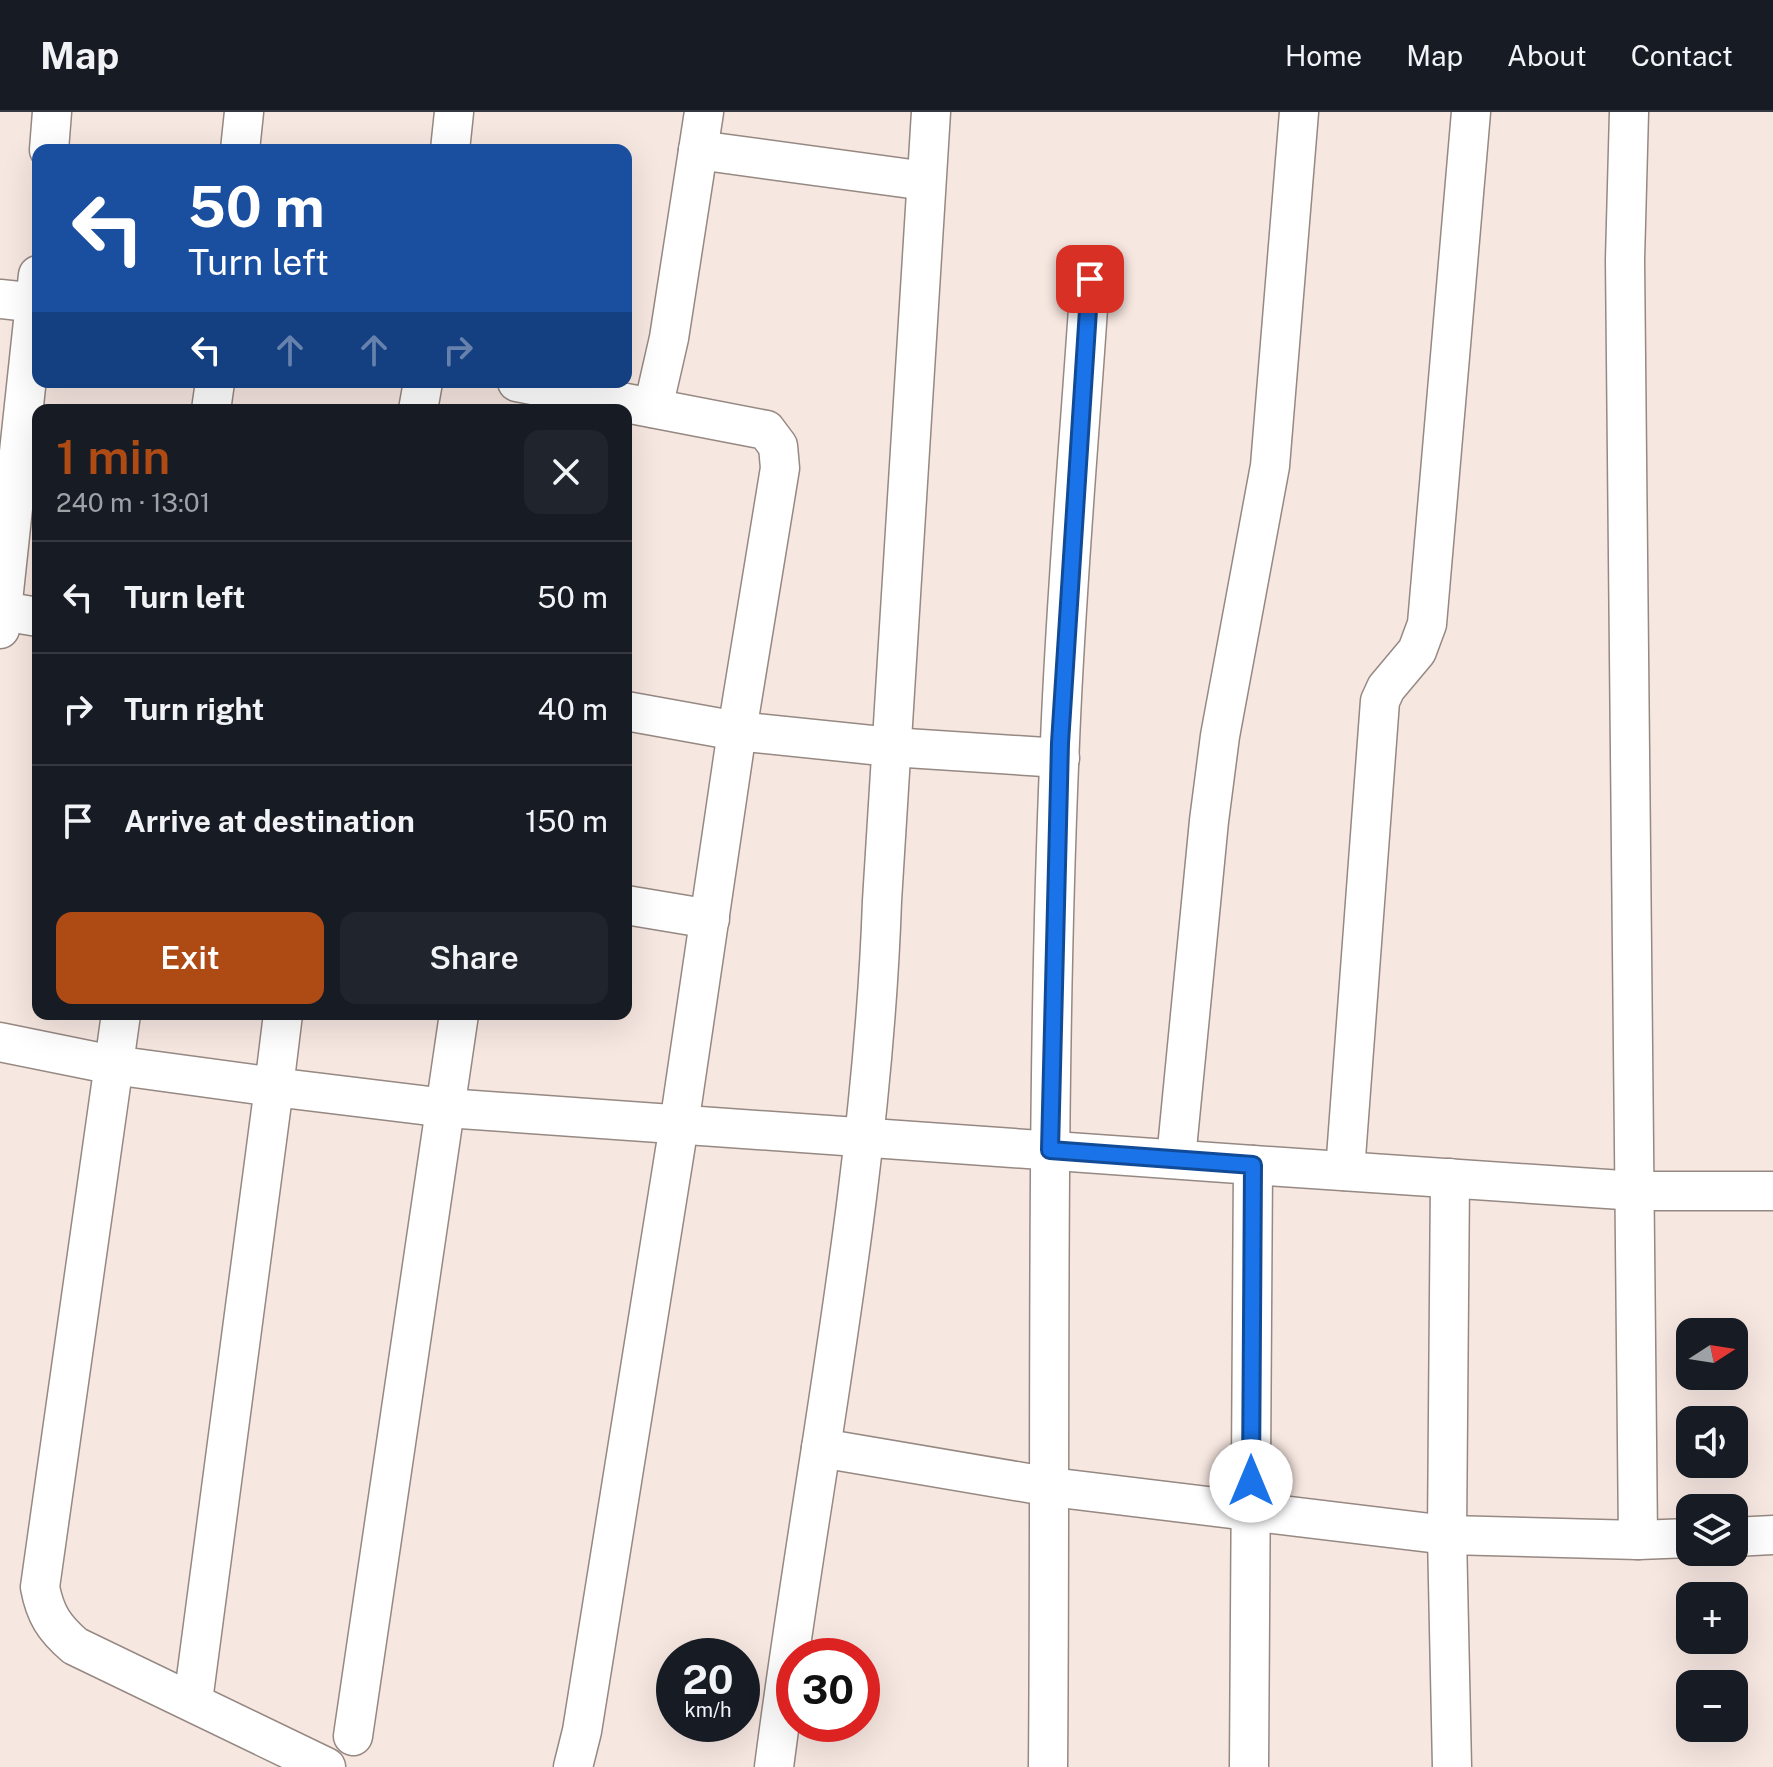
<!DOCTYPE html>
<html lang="en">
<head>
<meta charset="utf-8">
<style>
	:root { --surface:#171b24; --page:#20242c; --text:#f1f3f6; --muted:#9ea1a6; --line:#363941; --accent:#ae4a14 }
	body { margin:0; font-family:"Public Sans",sans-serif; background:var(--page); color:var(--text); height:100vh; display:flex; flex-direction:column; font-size:30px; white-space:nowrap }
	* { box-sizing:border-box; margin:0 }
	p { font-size:26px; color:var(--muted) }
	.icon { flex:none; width:44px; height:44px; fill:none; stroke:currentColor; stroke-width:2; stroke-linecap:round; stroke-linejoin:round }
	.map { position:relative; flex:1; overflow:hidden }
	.panel { position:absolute; left:32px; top:292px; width:600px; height:616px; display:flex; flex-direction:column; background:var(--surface); border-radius:16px; box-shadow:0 8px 32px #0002 }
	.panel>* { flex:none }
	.top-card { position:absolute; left:32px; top:32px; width:600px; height:244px; border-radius:16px; box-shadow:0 8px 32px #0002; background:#1a4fa0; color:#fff; overflow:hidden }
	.needle { width:52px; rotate:78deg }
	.controls { position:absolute; left:1676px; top:1206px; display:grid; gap:16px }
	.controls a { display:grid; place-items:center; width:72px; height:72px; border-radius:16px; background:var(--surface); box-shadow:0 8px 32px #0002; font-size:40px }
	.speed { position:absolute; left:656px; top:1526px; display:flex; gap:16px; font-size:40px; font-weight:700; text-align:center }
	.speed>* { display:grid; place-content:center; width:104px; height:104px; border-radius:50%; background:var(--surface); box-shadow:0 8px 32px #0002; line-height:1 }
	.speed small { font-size:20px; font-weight:400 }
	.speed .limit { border:12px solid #d22; background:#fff; color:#111 }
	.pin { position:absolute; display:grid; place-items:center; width:68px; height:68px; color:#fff; margin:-34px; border-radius:16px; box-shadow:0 4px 12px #0006 }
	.me { position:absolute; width:88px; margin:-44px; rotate:0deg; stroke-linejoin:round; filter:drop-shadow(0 0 6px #0008) }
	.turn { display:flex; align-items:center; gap:28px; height:168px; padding:0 24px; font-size:36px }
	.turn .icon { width:104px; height:104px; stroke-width:2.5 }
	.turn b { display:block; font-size:56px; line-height:68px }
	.lanes { display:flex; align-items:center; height:76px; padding:0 24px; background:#0003; justify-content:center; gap:40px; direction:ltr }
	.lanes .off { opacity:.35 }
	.round { display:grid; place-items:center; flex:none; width:84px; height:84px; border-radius:16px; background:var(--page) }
	.overview { display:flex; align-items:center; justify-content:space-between; height:136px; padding:0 24px }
	h1 { font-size:48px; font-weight:600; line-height:60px; color:var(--accent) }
	.action { display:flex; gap:16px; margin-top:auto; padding:16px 24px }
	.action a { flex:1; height:92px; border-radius:16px; background:var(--accent); color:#fff; font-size:32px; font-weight:600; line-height:92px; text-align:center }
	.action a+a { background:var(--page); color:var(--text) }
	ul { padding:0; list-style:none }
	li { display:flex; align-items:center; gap:24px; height:112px; padding:0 24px; border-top:2px solid var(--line) }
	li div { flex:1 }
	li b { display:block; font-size:30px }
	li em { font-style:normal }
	header { display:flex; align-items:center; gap:48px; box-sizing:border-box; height:112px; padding:0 40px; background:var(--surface); border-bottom:2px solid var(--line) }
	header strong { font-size:38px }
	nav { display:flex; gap:44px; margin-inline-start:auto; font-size:28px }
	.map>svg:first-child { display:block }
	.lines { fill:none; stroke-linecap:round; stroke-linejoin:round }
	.minor-casing { stroke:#968882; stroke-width:41 }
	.minor { stroke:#fff; stroke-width:38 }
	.route-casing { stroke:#114b97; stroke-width:20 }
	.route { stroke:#1a73e8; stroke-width:14 }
</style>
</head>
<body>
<header>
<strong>Map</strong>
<nav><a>Home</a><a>Map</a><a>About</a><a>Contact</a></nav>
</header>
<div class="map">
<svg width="1773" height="1655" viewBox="0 0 1773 1655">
	<rect width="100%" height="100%" fill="#f7e7e1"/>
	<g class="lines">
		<!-- minor casing -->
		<g class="minor-casing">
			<g id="minor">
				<polyline points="1629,0 1625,148 1638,1428"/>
				<polyline points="49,38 52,0"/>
				<polyline points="240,38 244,0"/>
				<polyline points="450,38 454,0"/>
				<polyline points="698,38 926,69"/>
				<polyline points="0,187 38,191"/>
				<polyline points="517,270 766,318 778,334 780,356 737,619 679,1013 582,1619 573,1655"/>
				<polyline points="653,296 669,226 704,0"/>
				<polyline points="211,298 215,270"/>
				<polyline points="418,298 423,270"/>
				<polyline points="2,499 38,505"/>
				<polyline points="0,517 38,163"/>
				<polyline points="626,599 737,619 891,635 1060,646"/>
				<polyline points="626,793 710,807"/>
				<path d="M121,902L40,1475C45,1502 54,1516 75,1534L326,1655"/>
				<polyline points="0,930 113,953 274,975 283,902"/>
				<polyline points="1176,1047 1209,709 1220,624 1270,354 1299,0"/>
				<polyline points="1345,1059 1380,589 1386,576 1417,539 1427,512 1471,0"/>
				<polyline points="1450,1066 1447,1423 1452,1655"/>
				<polyline points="821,1336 1051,1375 1447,1423 1638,1428 1690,1426"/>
				<polyline points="1734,1425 1773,1423"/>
				<polyline points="193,1589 274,975 446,996 1253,1053 1637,1079 1773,1079"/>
				<polyline points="353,1624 459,902"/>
				<path d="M774,1655C811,1367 872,1080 882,789L931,0"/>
				<path d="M1048,1655C1051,1313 1045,971 1060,630C1066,475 1080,321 1090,167"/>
				<polyline points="1249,1655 1253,1053"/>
			</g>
		</g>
		<!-- minor -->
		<use href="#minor" class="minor"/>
	</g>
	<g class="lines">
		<!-- route casing -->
		<g class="route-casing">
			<polyline id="route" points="1090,167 1060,631 1050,1038 1253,1053 1251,1369"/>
		</g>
		<!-- route -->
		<use href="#route" class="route"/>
	</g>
</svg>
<div class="controls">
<a><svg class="needle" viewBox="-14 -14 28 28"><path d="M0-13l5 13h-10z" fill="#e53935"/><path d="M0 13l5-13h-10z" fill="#9ea1a6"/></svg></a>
<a><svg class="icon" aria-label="sound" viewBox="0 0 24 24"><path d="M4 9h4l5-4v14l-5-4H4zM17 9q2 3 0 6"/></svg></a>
<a><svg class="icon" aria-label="layers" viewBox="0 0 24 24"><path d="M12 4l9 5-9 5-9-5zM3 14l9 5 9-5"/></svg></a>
<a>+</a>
<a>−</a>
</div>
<div class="speed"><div>20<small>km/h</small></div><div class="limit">30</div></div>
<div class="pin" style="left:1090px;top:167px;background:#d93025"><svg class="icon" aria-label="arrive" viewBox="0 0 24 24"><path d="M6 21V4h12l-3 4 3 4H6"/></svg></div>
<svg class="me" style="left:1251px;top:1369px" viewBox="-20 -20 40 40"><circle r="19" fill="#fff"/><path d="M0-13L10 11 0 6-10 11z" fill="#1a73e8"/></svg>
<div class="top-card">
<div class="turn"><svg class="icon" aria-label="left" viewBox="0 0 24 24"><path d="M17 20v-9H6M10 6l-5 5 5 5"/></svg><div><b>50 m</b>Turn left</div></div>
<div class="lanes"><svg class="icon" aria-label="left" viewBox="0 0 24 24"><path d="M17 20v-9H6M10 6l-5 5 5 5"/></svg><svg class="icon off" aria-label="ahead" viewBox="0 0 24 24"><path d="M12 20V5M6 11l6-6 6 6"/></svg><svg class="icon off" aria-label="ahead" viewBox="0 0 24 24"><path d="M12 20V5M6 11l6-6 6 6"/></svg><svg class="icon off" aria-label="right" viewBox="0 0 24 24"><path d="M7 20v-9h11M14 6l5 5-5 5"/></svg></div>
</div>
<section class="panel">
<div class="overview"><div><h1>1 min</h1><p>240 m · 13:01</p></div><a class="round"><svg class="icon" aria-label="close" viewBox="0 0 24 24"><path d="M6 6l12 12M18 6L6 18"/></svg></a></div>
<ul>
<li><svg class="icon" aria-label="left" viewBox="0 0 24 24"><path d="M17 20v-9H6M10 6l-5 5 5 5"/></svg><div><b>Turn left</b></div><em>50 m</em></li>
<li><svg class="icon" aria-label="right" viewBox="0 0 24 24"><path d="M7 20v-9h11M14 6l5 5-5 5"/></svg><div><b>Turn right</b></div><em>40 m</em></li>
<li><svg class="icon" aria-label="arrive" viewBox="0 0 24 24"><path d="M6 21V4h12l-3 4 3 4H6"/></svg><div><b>Arrive at destination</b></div><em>150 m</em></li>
</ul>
<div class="action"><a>Exit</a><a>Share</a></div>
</section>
</div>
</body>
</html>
